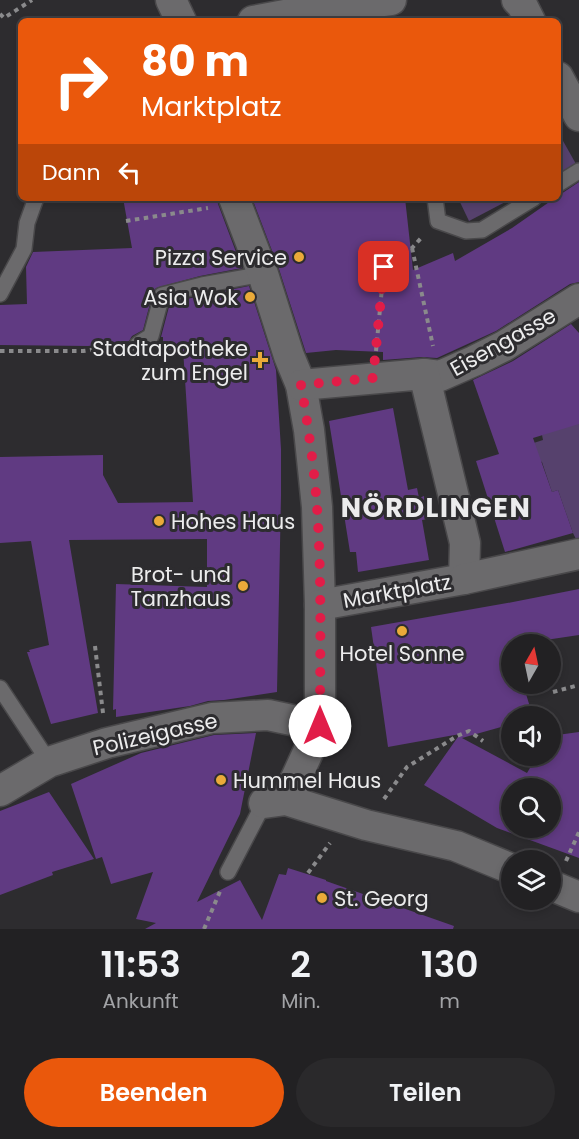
<!DOCTYPE html>
<html lang="de">
<head>
<meta charset="utf-8">
<style>
	:root { --surface:#222123; --page:#2a292b; --text:#f1f3f6; --muted:#a2a3a6; --line:#3f3e41; --accent:#ea580c }
	body { margin:0; font-family:Poppins,sans-serif; background:var(--page); color:var(--text); height:100vh; display:flex; flex-direction:column; font-size:22px; white-space:nowrap }
	* { box-sizing:border-box; margin:0 }
	p { font-size:20px; color:var(--muted) }
	.icon { flex:none; width:33px; height:33px; fill:none; stroke:currentColor; stroke-width:2; stroke-linecap:round; stroke-linejoin:round }
	.map { position:relative; height:929px; overflow:hidden }
	.details { display:flex; flex-direction:column; background:var(--surface); flex:1 }
	.details>* { flex:none }
	.top-card { position:absolute; left:18px; top:18px; width:543px; height:183px; border-radius:9px; box-shadow:0 3px 9px #0003,0 0 0 2px var(--line); background:#ea580c; color:#fff; overflow:hidden }
	.needle { width:39px; rotate:9deg }
	.fabs { position:absolute; left:501px; top:634px; display:grid; gap:12px }
	.fabs a { display:grid; place-items:center; width:60px; height:60px; border-radius:50%; background:var(--surface); box-shadow:0 3px 9px #0003,0 0 0 2px var(--line); font-size:30px }
	.pin { position:absolute; display:grid; place-items:center; width:51px; height:51px; color:#fff; margin:-26px; border-radius:12px; box-shadow:0 3px 9px #0006 }
	.me { position:absolute; width:66px; margin:-33px; rotate:0deg; stroke-linejoin:round; filter:drop-shadow(0 0 4px #0008) }
	.turn { display:flex; align-items:center; gap:21px; height:126px; padding:0 24px; font-size:27px }
	.turn .icon { width:78px; height:78px; stroke-width:2.5 }
	.turn b { display:block; font-size:42px; line-height:51px }
	.then { display:flex; align-items:center; height:57px; padding:0 24px; background:#0003; gap:12px; font-size:22px }
	.eta { display:flex; justify-content:space-evenly; align-items:center; height:102px; text-align:center }
	.eta b { font-size:36px; font-weight:600; line-height:42px }
	.action { display:flex; gap:12px; margin-top:auto; padding:12px 24px }
	.action a { flex:1; height:69px; border-radius:36px; background:var(--accent); color:#fff; font-size:24px; font-weight:600; line-height:69px; text-align:center }
	.action a+a { background:var(--page); color:var(--text) }
	.map>svg:first-child { display:block }
	.green { fill:#56416d }
	.building { fill:#603a82; fill-rule:evenodd }
	.lines { fill:none; stroke-linecap:round; stroke-linejoin:round }
	.lane-casing { stroke:#49484a; stroke-width:18 }
	.street-casing { stroke:#49484a; stroke-width:33 }
	.path { stroke:#8a8a8c; stroke-width:4; stroke-dasharray:4.5 4.5; stroke-linecap:butt }
	.lane { stroke:#6b6a6c; stroke-width:15 }
	.street { stroke:#6b6a6c; stroke-width:30 }
	.route { stroke:#e11d48; stroke-width:10; stroke-dasharray:0 18 }
	.poi-dot { fill:#eaaa39; stroke:#2d2c2f; stroke-width:2 }
	.labels { text-anchor:middle; dominant-baseline:central; stroke-width:6; stroke-linejoin:round; paint-order:stroke }
	.poi-label { font-size:21px; fill:#ececed; stroke:#2d2c2f; text-anchor:end }
	.street-label { font-size:21px; fill:#ececed; stroke:#2d2c2f }
	.district-label { font-size:27px; font-weight:bold; letter-spacing:1.5px; fill:#ececed; stroke:#2d2c2f }
</style>
</head>
<body>
<div class="map">
<svg width="579" height="929" viewBox="0 0 579 929">
	<rect width="100%" height="100%" fill="#2d2c2f"/>
	<!-- green -->
	<g class="green">
		<polygon points="558,132 576,164 558,174"/>
		<polygon points="458,198 513,198 469,221"/>
		<polygon points="579,418 579,545 573,533 558,490 552,492 542,462 518,448 543,440 542,435"/>
	</g>
	<!-- building -->
	<g class="building">
		<polygon points="579,182 579,282 570,284 496,331 437,358 422,357 383,360 383,352 336,350 306,353 279,269 252,198 405,198 413,270 453,253 455,261 512,228 555,198 558,198 558,196"/>
		<polygon points="123,198 217,198 218,204 242,268 200,276 156,288 153,292 143,330 132,336 129,341 88,346 0,345 0,305 27,304 26,267 33,252 132,248"/>
		<polygon points="249,286 276,370 281,449 281,496 277,692 224,700 208,701 190,706 116,717 116,709 113,710 116,584 207,587 207,539 69,540 98,713 51,724 27,652 30,652 29,650 49,645 31,541 0,543 0,457 103,455 103,475 118,503 193,502 183,349 163,350 163,337 161,337 170,303 204,295"/>
		<polygon points="571,324 579,333 579,424 533,438 552,492 558,490 573,533 505,552 476,461 499,454 473,380 513,361"/>
		<polygon points="393,408 408,490 417,488 419,498 424,496 428,519 422,520 429,560 358,572 356,552 350,552 329,421"/>
		<path d="M579,589V635L512,645V684H523L533,717H512V724L462,738L527,773L537,756H550V736L579,732V858L497,828L424,785L460,734L388,747L371,627L513,602ZM512,789H550V828H512Z"/>
		<polygon points="256,733 240,814 197,902 240,880 262,920 279,874 286,875 288,868 326,880 326,881 454,926 453,929 145,929 156,923 136,919 153,872 111,884 102,857 96,859 71,784 141,753 214,735"/>
		<polygon points="49,792 94,859 52,872 53,875 0,895 0,811"/>
	</g>
	<g class="lines">
		<!-- lane casing -->
		<g class="lane-casing">
			<g id="lane">
				<polyline points="558,184 579,171"/>
				<polyline points="435,198 438,221 466,231 482,230 534,198"/>
				<polyline points="0,294 24,249 27,223 36,198"/>
				<polyline points="138,344 151,336 162,295 202,285 263,274"/>
				<polyline points="0,688 49,762"/>
				<polyline points="228,872 264,803"/>
			</g>
		</g>
		<!-- street casing -->
		<g class="street-casing">
			<g id="street">
				<polyline points="171,0 181,21"/>
				<polyline points="517,0 522,5 530,21"/>
				<polyline points="253,21 311,10 391,0"/>
				<polyline points="558,77 579,116"/>
				<polyline points="234,198 263,274 289,356 301,385 309,430 317,507 320,605 320,726 286,800"/>
				<polyline points="424,374 440,376 474,361 504,346 579,299"/>
				<polyline points="301,385 424,374 465,543 464,579 320,605"/>
				<polyline points="464,579 579,554"/>
				<polyline points="0,791 49,762 107,743 212,718 268,715 320,726"/>
				<polyline points="264,803 286,800 366,825 456,846 512,869"/>
				<polyline points="550,885 579,897"/>
			</g>
		</g>
		<!-- path -->
		<g class="path">
			<polyline points="0,14 4,18 32,0"/>
			<polyline points="126,221 208,208"/>
			<polyline points="412,248 433,346"/>
			<polyline points="0,351 83,351 119,346"/>
			<polyline points="376,351 384,267 412,248 423,236"/>
			<polyline points="95,646 103,713"/>
			<polyline points="553,692 579,685"/>
			<polyline points="384,799 407,767 457,736 469,731 483,741"/>
			<polyline points="566,861 579,832"/>
			<polyline points="308,873 330,843"/>
			<polyline points="204,929 221,889"/>
		</g>
		<!-- lane -->
		<use href="#lane" class="lane"/>
		<!-- street -->
		<use href="#street" class="street"/>
	</g>
	<g class="lines">
		<!-- route -->
		<path class="route" d="M320,726C320,653 322,580 317,507C314,466 308,425 301,385L373,378L384,267"/>
	</g>
	<!-- markers -->
	<g class="poi-dot">
		<circle cx="299" cy="257" r="6"/>
		<circle cx="250" cy="297" r="6"/>
		<path d="M257 351h6v6h6v6h-6v6h-6v-6h-6v-6h6z"/>
		<circle cx="159" cy="521" r="6"/>
		<circle cx="243" cy="586" r="6"/>
		<circle cx="402" cy="631" r="6"/>
		<circle cx="221" cy="780" r="6"/>
		<circle cx="322" cy="898" r="6"/>
	</g>
	<g class="labels">
		<!-- poi labels -->
		<g class="poi-label">
			<text x="287" y="257">Pizza Service</text>
			<text x="238" y="297">Asia Wok</text>
			<text x="248" y="348">Stadtapotheke<tspan x="248" dy="24">zum Engel</tspan></text>
			<text x="171" y="521" text-anchor="start">Hohes Haus</text>
			<text x="231" y="574">Brot- und<tspan x="231" dy="24">Tanzhaus</tspan></text>
			<text x="402" y="653" text-anchor="middle">Hotel Sonne</text>
			<text x="233" y="780" text-anchor="start">Hummel Haus</text>
			<text x="334" y="898" text-anchor="start">St. Georg</text>
		</g>
		<!-- street labels -->
		<g class="street-label">
			<text transform="translate(503 342) rotate(-29)">Eisengasse</text>
			<text transform="translate(397 591) rotate(-10)">Marktplatz</text>
			<text transform="translate(155 734) rotate(-13)">Polizeigasse</text>
		</g>
		<!-- district labels -->
		<g class="district-label">
			<text x="436" y="507">NÖRDLINGEN</text>
		</g>
	</g>
</svg>
<div class="fabs">
<a><svg class="needle" viewBox="-14 -14 28 28"><path d="M0-13l5 13h-10z" fill="#e53935"/><path d="M0 13l5-13h-10z" fill="#a2a3a6"/></svg></a>
<a><svg class="icon" aria-label="sound" viewBox="0 0 24 24"><path d="M4 9h4l5-4v14l-5-4H4zM17 9q2 3 0 6"/></svg></a>
<a><svg class="icon" aria-label="search" viewBox="0 0 24 24"><circle cx="10" cy="10" r="6"/><path d="M15 15l6 6"/></svg></a>
<a><svg class="icon" aria-label="layers" viewBox="0 0 24 24"><path d="M12 4l9 5-9 5-9-5zM3 14l9 5 9-5"/></svg></a>
</div>
<div class="pin" style="left:384px;top:267px;background:#d93025"><svg class="icon" aria-label="arrive" viewBox="0 0 24 24"><path d="M6 21V4h12l-3 4 3 4H6"/></svg></div>
<svg class="me" style="left:320px;top:726px" viewBox="-20 -20 40 40"><circle r="19" fill="#fff"/><path d="M0-13L10 11 0 6-10 11z" fill="#e11d48"/></svg>
<div class="top-card">
<div class="turn"><svg class="icon" aria-label="right" viewBox="0 0 24 24"><path d="M7 20v-9h11M14 6l5 5-5 5"/></svg><div><b>80 m</b>Marktplatz</div></div>
<div class="then">Dann<svg class="icon" aria-label="left" viewBox="0 0 24 24"><path d="M17 20v-9H6M10 6l-5 5 5 5"/></svg></div>
</div>
</div>
<section class="details">
<div class="eta">
<div><b>11:53</b><p>Ankunft</p></div>
<div><b>2</b><p>Min.</p></div>
<div><b>130</b><p>m</p></div>
</div>
<div class="action"><a>Beenden</a><a>Teilen</a></div>
</section>
</body>
</html>
